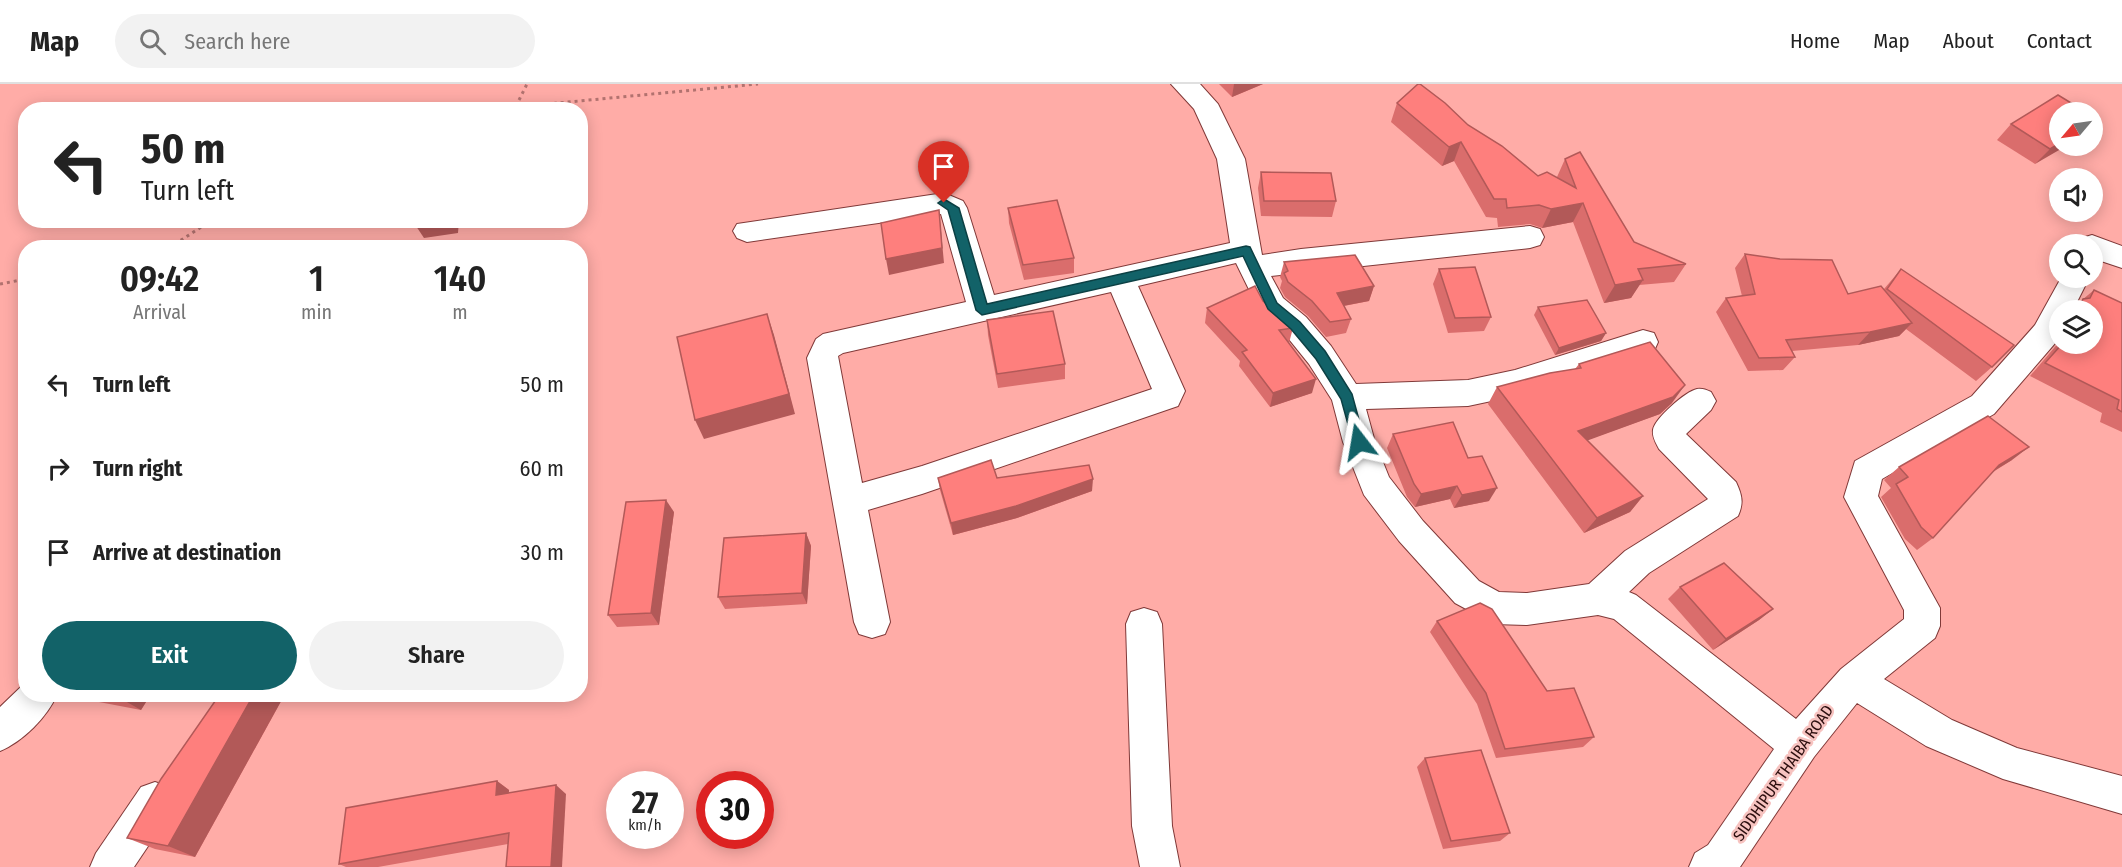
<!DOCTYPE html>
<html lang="en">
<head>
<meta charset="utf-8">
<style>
	:root { --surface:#fff; --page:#f2f2f2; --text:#222; --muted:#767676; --line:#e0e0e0; --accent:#126268 }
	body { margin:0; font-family:"Fira Sans Condensed",sans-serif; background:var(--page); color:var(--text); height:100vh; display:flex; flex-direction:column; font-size:22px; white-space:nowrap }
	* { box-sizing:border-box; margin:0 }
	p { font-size:20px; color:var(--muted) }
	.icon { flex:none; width:33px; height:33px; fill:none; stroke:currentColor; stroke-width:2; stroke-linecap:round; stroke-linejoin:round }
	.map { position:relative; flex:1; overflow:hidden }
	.sheet { position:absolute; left:18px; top:156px; width:570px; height:462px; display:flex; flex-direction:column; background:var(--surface); border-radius:24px; box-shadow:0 3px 15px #0003 }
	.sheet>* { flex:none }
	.hud { position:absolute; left:18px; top:18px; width:570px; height:126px; border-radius:24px; box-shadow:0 3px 15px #0003; background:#fff; color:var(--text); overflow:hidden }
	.needle { width:39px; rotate:241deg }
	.controls { position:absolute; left:2049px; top:18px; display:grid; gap:12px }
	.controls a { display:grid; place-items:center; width:54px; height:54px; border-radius:50%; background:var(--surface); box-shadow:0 3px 15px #0003; font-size:30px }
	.speed { position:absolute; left:606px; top:687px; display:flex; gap:12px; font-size:30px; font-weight:700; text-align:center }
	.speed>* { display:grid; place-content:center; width:78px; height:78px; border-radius:50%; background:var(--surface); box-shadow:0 3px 15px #0003; line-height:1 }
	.speed small { font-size:15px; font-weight:400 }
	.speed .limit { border:9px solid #d22; background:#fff; color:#111 }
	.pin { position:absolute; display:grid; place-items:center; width:51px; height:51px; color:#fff; margin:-62px -26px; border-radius:50% 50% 50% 0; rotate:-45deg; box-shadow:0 0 6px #0007 }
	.pin .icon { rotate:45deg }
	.me { position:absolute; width:66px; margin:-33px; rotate:346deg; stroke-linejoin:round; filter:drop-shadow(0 0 4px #0008) }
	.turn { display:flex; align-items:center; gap:21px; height:126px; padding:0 24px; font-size:27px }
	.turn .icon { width:78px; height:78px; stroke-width:2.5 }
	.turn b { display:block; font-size:42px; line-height:51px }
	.eta { display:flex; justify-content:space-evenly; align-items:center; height:102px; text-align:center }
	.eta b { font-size:36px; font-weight:600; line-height:42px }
	.primary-button { display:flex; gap:12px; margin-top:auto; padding:12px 24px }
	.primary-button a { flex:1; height:69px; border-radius:36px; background:var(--accent); color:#fff; font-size:24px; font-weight:600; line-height:69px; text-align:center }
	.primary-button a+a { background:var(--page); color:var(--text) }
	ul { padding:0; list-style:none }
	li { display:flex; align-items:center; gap:18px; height:84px; padding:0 24px }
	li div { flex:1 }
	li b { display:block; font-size:22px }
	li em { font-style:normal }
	header { display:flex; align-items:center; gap:36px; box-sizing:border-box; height:84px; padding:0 30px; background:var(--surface); border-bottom:2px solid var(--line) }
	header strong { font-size:28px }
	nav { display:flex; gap:33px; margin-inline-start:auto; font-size:21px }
	.search { width:420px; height:54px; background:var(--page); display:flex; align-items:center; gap:15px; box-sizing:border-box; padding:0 21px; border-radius:33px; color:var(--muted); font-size:22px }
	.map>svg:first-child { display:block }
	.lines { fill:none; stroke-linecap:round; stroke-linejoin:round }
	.minor-casing { stroke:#803938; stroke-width:2 }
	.path { stroke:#b2726f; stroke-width:3; stroke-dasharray:3 4; stroke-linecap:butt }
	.minor { fill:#fff; fill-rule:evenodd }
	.wall { fill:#da6d6c }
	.shaded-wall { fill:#b25958 }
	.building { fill:#fe7f7d; stroke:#b25958; stroke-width:1.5 }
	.route { fill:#126268; stroke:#0c4044; stroke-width:1.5 }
	.labels { text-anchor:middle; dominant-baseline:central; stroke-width:5; stroke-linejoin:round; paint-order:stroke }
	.street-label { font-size:16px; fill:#2c0e0e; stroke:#f7c3c0 }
</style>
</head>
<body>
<header>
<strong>Map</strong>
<div class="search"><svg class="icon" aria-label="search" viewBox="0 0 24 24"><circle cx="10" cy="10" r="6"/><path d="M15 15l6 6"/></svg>Search here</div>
<nav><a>Home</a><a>Map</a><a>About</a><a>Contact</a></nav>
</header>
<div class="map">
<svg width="2122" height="783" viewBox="0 0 2122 783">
	<rect width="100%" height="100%" fill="#ffaca7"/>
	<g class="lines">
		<!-- minor casing -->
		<g class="minor-casing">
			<g id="minor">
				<path d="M1171,0H1200L1218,20L1245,75L1262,171L1301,165L1530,142L1540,145L1544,153L1540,161L1530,164L1271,192L1283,214L1306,233L1331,262L1356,300L1468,296L1515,286L1643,246L1654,249L1658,258L1654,267L1515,312L1468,322L1366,325L1375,358L1389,393L1423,437L1479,497L1499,508L1527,509L1589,500L1625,467L1708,415L1659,365C1656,359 1652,353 1653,346C1654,335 1686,307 1697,305C1702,304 1707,306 1711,308L1716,317L1711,326L1686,350L1736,398C1742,411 1744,419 1738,432L1649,489L1629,508L1636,511L1796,635L1841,585L1904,535V526L1844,413L1855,377L1972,312L2035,241L2061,194H2089L2073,226H2060V252L2057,257L1994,330L1882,395L1878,412L1940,524V542L1935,554L1884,595L1952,636L2017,664L2122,692V730L2003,695L1926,662L1857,619L1814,673L1740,783H1689L1695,769L1708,761L1774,665L1614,535L1598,531L1527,541L1494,540L1455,519L1399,457L1364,411L1343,358L1332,316L1309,280L1284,249L1261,230L1236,179L1138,202L1185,307L1178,322L922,410L868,426L890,538L885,550L872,554L859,550L854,538L807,274L816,255L823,250L966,218L941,130L747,158L737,154L733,147L737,140L944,109L963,117L967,124L994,211L1230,159L1217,75L1194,25ZM1111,208L1152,305L922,382L862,399L838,272L843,269Z"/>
				<polygon points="2092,151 2122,162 2122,184 2092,174 2092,160 2078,160 2082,154"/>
				<polygon points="1144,524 1157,528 1162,540 1172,742 1180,783 1140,783 1132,742 1126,540 1131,528"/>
				<path d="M26,598V610H57C48,633 22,658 0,667V623Z"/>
				<polygon points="155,698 169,703 174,717 169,731 134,783 90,783 96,769 141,703"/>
			</g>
		</g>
		<!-- path -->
		<g class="path">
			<polyline points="519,16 527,0"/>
			<polyline points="484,26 758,0"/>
			<polyline points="169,164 212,136"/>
			<polyline points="0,200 26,195"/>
		</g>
		<!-- minor -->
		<use href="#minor" class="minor"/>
	</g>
	<!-- wall -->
	<g class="wall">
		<polygon points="1219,0 1263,0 1232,13"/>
		<polygon points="1397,19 1468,41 1538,92 1557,93 1565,75 1634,158 1686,180 1674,198 1639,201 1631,214 1604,219 1573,138 1542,144 1530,140 1498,143 1497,134 1486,133 1454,77 1442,82 1391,38"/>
		<polygon points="2011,40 2060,62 2035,80 1997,56"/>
		<polygon points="1261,88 1336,117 1332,133 1261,132 1258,104"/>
		<polygon points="1008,124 1074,174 1074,189 1024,196 1009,139"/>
		<polygon points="1745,170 1848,210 1884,205 1901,185 1992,283 1976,297 1906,245 1899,252 1858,261 1792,267 1795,273 1783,286 1748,287 1716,228 1726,214 1742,212 1735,184"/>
		<polygon points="1284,178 1374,202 1369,217 1344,222 1351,235 1346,249 1326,253 1308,232 1285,213 1280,204 1282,197 1280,193"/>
		<polygon points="1439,185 1491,233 1484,247 1448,249 1433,200"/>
		<polygon points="2094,206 2122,219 2122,348 2100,338 2102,329 2030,292 2060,257 2060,260 2092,260 2092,226 2070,226"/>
		<polygon points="1263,217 1293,244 1289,259 1312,309 1270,323 1239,282 1240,277 1205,239 1207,224"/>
		<polygon points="1538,223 1606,249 1601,257 1555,271 1534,231"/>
		<polygon points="987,236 1065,280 1065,295 998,304 988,251"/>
		<polygon points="1579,280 1672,319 1660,330 1587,356 1643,412 1630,428 1584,449 1488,320 1497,303 1575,285"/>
		<polygon points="1393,350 1468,374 1489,417 1454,424 1450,415 1415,423 1407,413 1387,364"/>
		<polygon points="2012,376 1993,388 1933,454 1917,466 1905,455 1881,413 1891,404 1884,396 1899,383"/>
		<polygon points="938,394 997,394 1092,407 1017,434 953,451 940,406"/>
		<polygon points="674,428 659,541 617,543 608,531"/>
		<polygon points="806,449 811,462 807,520 725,525 718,513"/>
		<polygon points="1680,503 1773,525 1759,536 1713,566 1668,515"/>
		<polygon points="1437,537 1547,607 1594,653 1583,663 1496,674 1477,620 1430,548"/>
		<polygon points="71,610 151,610 141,626 78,614"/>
		<polygon points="220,610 285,610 195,773 155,765 127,754"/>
		<polygon points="1425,674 1510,749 1500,757 1443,765 1417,683"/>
		<polygon points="497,697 509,706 509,709 566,710 508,760 378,783 346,783 339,780"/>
	</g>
	<!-- shaded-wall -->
	<g class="shaded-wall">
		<polygon points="1234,0 1263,0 1232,13"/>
		<polygon points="1461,58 1454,77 1442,82 1449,63"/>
		<polygon points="2060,59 2060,62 2066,62 2035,80 2050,65"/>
		<polygon points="1583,119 1573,138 1542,144 1551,125"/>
		<polygon points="939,126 944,179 889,191 886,175"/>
		<polygon points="430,136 459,136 458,149 424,154 414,139"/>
		<polygon points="1643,196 1631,214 1604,219 1615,201"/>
		<polygon points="1374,202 1369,217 1332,224 1337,209"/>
		<polygon points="767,230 774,251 795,330 704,355 695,336"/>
		<polygon points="1912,239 1899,252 1858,261 1870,248"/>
		<polygon points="1606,249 1601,257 1555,271 1559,264"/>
		<polygon points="1316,295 1312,309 1270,323 1273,309"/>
		<polygon points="1685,301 1672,319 1660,330 1567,364 1578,347"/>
		<polygon points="2029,363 2012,376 1982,394 1999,381"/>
		<polygon points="1093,395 1092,407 1017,434 953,451 951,439"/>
		<polygon points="1457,402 1450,415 1415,423 1421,410"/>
		<polygon points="1497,404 1489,417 1454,424 1462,411"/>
		<polygon points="1643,412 1630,428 1584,449 1597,434"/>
		<polygon points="666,416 674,428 659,541 651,529"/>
		<polygon points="806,449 811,462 807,520 802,509"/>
		<polygon points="1773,525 1759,536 1713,566 1726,555"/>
		<polygon points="130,610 151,610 141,626 125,617"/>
		<polygon points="254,610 285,610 195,773 168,762"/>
		<polygon points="497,697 509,706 508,719 496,711"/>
		<polygon points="556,701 566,710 562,783 551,783"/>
	</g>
	<!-- building -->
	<g class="building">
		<polygon points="1418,0 1420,0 1445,19 1468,41 1502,62 1538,92 1547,88 1576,104 1565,75 1580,68 1634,158 1686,180 1638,185 1643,196 1615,201 1583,119 1551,125 1539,121 1507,124 1506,115 1494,115 1461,58 1449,63 1397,19"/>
		<polygon points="2058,11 2086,28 2060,28 2060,59 2050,65 2011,40"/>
		<polygon points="2092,33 2097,36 2092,38"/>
		<polygon points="1261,88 1331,89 1336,117 1264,117"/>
		<polygon points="1057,116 1074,174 1023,181 1008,124"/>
		<polygon points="939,126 942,164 886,175 881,139"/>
		<polygon points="414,136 430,136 414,139"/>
		<polygon points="1745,170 1780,175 1832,176 1848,210 1881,202 1912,239 1870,248 1786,256 1795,273 1759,274 1726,214 1755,210"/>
		<polygon points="1355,171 1374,202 1337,209 1351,235 1330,238 1312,217 1288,198 1284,189 1288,187 1284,178"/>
		<polygon points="1475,183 1491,233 1455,234 1439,185"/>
		<polygon points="1901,185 2014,261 1992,283 1887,205"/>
		<polygon points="1255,202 1263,217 1293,244 1279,246 1316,295 1273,309 1242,268 1247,266 1207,224"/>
		<polygon points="2094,206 2122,219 2122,328 2117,325 2119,316 2045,279 2062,260 2092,260 2092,226 2078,226 2083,215 2090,214"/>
		<polygon points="1587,216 1606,249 1559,264 1538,223"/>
		<polygon points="1053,227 1065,280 997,290 987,236"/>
		<polygon points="767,230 789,310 695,336 677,253"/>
		<polygon points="1650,258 1685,301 1673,313 1578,347 1643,412 1597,434 1497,303 1550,289 1581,284 1579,280"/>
		<polygon points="1988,332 2029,363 1999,381 1933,454 1921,443 1896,400 1908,393 1899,383"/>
		<polygon points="1453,338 1468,374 1482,372 1497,404 1462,411 1457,402 1421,410 1414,400 1393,350"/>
		<polygon points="991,376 997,394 1089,381 1093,395 1016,422 951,439 938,394"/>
		<polygon points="666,416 651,529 608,531 626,418"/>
		<polygon points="806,449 802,509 718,513 724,454"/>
		<polygon points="1724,479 1773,525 1726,555 1680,503"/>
		<polygon points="1480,519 1492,525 1547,607 1574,604 1594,653 1505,665 1486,609 1437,537"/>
		<polygon points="89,610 130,610 125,617"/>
		<polygon points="220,610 254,610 168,762 127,754 161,695"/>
		<polygon points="1481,666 1510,749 1451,757 1425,674"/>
		<polygon points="497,697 496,711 556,701 551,783 506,783 509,749 339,780 346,724"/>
	</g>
	<!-- route -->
	<polygon class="route" points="944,115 959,124 987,220 1246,162 1250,163 1277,219 1300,238 1325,267 1352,310 1365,358 1363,362 1354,362 1341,315 1316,275 1291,245 1268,225 1243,172 982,231 976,226 948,126 938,119"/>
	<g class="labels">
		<!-- street labels -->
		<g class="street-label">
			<text transform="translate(1783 689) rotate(-55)">SIDDHIPUR THAIBA ROAD</text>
		</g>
	</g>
</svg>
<div class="controls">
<a><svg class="needle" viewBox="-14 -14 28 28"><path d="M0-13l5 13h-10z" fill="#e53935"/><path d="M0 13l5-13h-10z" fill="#767676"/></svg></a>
<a><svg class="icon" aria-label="sound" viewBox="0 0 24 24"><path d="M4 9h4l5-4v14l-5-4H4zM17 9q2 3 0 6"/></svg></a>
<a><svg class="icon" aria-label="search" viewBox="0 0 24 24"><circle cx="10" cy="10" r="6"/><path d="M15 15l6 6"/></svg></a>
<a><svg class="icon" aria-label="layers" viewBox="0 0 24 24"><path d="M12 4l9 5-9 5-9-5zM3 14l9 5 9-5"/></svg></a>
</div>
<div class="speed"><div>27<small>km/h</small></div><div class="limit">30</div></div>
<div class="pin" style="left:944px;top:119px;background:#d93025"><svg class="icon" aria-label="arrive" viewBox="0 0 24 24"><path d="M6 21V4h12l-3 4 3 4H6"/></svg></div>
<svg class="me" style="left:1359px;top:358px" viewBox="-20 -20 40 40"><path d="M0-17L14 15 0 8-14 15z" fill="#126268" stroke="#fff" stroke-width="4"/></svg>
<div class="hud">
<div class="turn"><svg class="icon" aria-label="left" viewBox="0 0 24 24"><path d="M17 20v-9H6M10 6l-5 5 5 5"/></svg><div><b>50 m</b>Turn left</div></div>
</div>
<section class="sheet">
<div class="eta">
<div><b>09:42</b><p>Arrival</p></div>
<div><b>1</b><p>min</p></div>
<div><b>140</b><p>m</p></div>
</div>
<ul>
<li><svg class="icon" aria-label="left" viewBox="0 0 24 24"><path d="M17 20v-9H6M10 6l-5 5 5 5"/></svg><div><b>Turn left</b></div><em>50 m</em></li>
<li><svg class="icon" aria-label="right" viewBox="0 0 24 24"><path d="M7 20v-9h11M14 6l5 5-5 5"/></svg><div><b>Turn right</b></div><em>60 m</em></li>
<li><svg class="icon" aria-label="arrive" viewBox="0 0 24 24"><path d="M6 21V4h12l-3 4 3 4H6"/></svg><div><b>Arrive at destination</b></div><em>30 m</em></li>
</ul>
<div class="primary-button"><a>Exit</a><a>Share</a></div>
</section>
</div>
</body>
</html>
